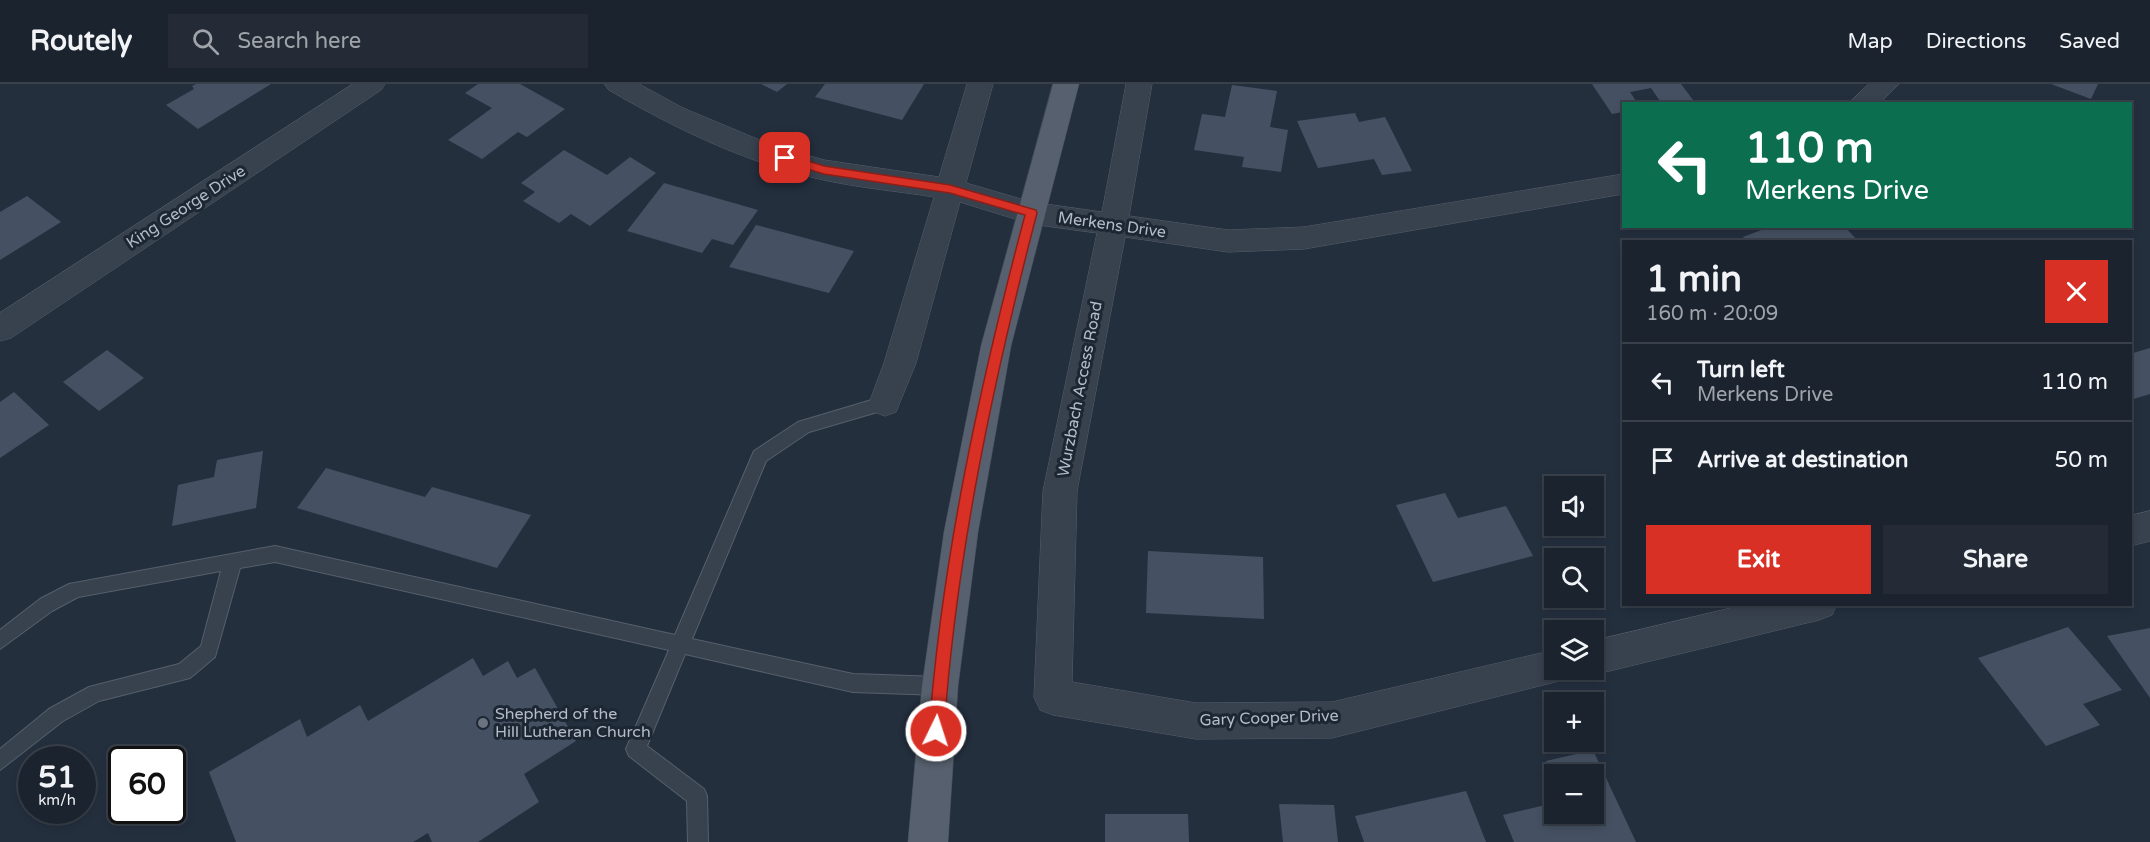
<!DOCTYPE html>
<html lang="en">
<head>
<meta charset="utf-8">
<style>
	:root { --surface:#1b232e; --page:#242b36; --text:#f1f3f6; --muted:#a0a4aa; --line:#39404a; --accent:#d93025 }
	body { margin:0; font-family:"Varela Round",sans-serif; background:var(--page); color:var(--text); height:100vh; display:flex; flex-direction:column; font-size:22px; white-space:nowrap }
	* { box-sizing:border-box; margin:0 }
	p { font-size:20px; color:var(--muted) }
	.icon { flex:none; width:33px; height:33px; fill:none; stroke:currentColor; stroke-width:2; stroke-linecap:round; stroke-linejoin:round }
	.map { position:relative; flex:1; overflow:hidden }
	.panel { position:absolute; left:1622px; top:156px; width:510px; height:366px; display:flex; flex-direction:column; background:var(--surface); border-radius:0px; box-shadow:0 3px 9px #0003,0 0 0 2px var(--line) }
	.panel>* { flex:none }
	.guide { position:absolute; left:1622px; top:18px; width:510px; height:126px; border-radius:0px; box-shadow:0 3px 9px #0003,0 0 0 2px var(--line); background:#0b6e4f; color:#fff; overflow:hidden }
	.buttons { position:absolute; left:1544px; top:392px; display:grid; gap:12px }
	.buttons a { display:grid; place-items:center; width:60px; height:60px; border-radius:0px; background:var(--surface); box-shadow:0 3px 9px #0003,0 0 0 2px var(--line); font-size:30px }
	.speed { position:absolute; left:18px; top:662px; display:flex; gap:12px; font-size:30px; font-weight:700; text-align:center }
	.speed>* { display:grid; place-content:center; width:78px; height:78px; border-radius:50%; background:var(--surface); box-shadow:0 3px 9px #0003,0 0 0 2px var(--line); line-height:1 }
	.speed small { font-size:15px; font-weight:400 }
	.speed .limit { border:3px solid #111; border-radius:9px; background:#fff; color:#111 }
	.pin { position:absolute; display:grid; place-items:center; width:51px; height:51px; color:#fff; margin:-26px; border-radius:12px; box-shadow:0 3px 9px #0006 }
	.me { position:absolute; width:66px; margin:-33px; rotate:4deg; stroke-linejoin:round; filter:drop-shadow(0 0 4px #0008) }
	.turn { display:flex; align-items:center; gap:21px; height:126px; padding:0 24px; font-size:27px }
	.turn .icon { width:78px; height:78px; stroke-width:2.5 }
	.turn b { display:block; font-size:42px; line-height:51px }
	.round { display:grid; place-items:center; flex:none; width:63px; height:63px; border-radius:0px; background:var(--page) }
	.overview { display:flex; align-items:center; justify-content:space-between; height:102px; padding:0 24px }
	h1 { font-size:36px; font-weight:800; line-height:45px }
	.button { display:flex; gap:12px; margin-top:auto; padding:12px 24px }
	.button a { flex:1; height:69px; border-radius:0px; background:var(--accent); color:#fff; font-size:24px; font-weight:800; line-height:69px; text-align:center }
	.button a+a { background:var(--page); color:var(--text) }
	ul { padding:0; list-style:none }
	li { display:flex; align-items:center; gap:18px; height:78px; padding:0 24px; border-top:2px solid var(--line) }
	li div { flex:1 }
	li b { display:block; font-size:22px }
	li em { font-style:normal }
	header { display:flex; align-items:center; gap:36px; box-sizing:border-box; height:84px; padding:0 30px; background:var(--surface); border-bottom:2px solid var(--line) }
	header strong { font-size:28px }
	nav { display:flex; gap:33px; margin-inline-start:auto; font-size:21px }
	.search { width:420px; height:54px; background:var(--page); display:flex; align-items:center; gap:15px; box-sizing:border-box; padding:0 21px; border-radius:0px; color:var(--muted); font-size:22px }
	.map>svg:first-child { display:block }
	.building { fill:#455162 }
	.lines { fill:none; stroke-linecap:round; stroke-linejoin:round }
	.service-casing { stroke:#565f6c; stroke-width:2 }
	.minor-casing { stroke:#565f6c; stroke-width:1 }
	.primary-casing { stroke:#414a57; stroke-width:1 }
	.service { fill:#38414e; fill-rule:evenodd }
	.minor { fill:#38414e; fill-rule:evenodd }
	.primary { fill:#56606e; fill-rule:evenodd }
	.route { fill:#d93025; stroke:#8d1f18; stroke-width:1.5 }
	.worship-dot { fill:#6b7280; stroke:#1d2633; stroke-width:2 }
	.labels { text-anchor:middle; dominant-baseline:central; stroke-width:6; stroke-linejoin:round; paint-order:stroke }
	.street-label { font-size:16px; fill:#b4bcc9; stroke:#1d2633 }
	.poi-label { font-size:16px; fill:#b4bcc9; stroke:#1d2633; text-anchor:start }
</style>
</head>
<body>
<header>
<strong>Routely</strong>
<div class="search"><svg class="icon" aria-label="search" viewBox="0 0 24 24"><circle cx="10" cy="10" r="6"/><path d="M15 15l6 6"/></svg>Search here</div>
<nav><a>Map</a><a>Directions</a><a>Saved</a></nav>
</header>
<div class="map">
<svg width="2150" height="758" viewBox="0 0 2150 758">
	<rect width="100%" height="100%" fill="#242f3e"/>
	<!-- building -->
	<g class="building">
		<polygon points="196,0 271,0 198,45 166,21 194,5 192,2"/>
		<polygon points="478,0 520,0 565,25 527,53 518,48 482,75 448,56 492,24 465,9"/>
		<polygon points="761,0 787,0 777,8"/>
		<polygon points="825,0 924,0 902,36 815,13"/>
		<polygon points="1592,0 1681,0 1693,16 1662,20 1651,4 1630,8 1638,20 1623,20 1623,28 1612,30"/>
		<polygon points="2051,0 2098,0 2091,15"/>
		<polygon points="1232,1 1277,7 1270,43 1288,46 1281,88 1242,83 1244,73 1194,66 1202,30 1225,33"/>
		<polygon points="1355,29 1359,38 1385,33 1412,87 1382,91 1374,75 1318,84 1297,37"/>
		<polygon points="564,66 607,91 630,73 656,89 590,142 571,130 559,139 523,117 535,108 521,99"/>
		<polygon points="664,99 758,126 733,161 712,155 702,169 627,147"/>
		<polygon points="27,112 61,138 0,176 0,128"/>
		<polygon points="756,141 854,167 829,209 729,183"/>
		<polygon points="1772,142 1844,142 1859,158 1747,158 1743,153"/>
		<polygon points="2150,264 2150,310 2130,316 2130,266 2133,269"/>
		<polygon points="107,266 144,294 99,327 63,298"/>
		<polygon points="14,308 49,341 0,374 0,318"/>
		<polygon points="263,367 256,424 172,442 178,401 214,393 217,376"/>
		<polygon points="326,384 425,413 432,403 531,431 497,484 297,424"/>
		<polygon points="1445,409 1458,434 1506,422 1533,472 1433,498 1396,421"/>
		<polygon points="1148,467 1263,473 1264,535 1146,529"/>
		<polygon points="2068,543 2122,606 2083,620 2100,641 2046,662 1978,574"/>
		<polygon points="2150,544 2150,614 2107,552"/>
		<polygon points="473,574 483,592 508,577 517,594 535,584 576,657 524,690 539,718 478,758 432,758 428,749 413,758 236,758 209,688 300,635 307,653 360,621 368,637"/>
		<polygon points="1593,666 1636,758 1514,758 1503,731 1554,719 1554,729 1593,729 1593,690 1554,690 1554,695 1546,677"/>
		<polygon points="1466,707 1486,758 1364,758 1355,732"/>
		<polygon points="1279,720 1334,721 1338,758 1283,758"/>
		<polygon points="1105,730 1188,730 1189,758 1105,758"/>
	</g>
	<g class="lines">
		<!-- service casing -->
		<g class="service-casing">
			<polygon id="service" points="885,312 891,314 893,319 891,324 809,348 766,377 692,555 853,590 940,593 947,596 949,602 947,608 940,611 853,608 685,570 647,662 704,705 707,712 708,758 688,758 687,717 629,672 626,665 669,566 275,478 240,484 215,573 190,594 99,617 63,637 0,686 0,665 49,625 89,603 179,580 201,562 221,487 78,513 52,527 0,565 0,546 40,515 69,500 275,462 675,551 754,367 798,338"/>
		</g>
		<!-- minor casing -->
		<g class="minor-casing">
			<g id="minor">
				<polygon points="353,0 385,0 381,6 11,254 0,257 0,229"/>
				<path d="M605,0H639L683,24L774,62L824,76L939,93L967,0H993L966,99L1031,118L1102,128L1126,0H1152L1129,132L1228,146L1304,143L1623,90V110L1304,165L1228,168L1125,153L1077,407L1072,598L1196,619L1332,618L1554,566V585H1571L1567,595L1332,654L1196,655L1053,631L1040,626L1034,613L1043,407L1097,149L1031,140L960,118L916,279L896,328L885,332L874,328L869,319L884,279L934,113C897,107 860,104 824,96C748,80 676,45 609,6Z"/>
				<polygon points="1869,0 1899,0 1879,20 1848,20"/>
				<polygon points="2150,427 2150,457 2130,462 2130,432"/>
				<polygon points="1748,520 1837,520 1832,531 1819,536 1593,591 1580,585 1593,585 1593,557"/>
			</g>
		</g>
		<!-- primary casing -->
		<g class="primary-casing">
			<polygon id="primary" points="1053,0 1079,0 1011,262 978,448 958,602 948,758 908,758 922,602 944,448 981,262"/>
		</g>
		<!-- service -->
		<use href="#service" class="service"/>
		<!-- minor -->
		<use href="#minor" class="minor"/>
		<!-- primary -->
		<use href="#primary" class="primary"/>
	</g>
	<!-- route -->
	<path class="route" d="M785,70L824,82L950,101L1036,126L1037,129C993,298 956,472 944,647L942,652L936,654L931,652L929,647C942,473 980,300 1025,131L950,109L824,90L781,77L779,74Z"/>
	<!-- markers -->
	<circle class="worship-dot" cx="483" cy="639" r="6"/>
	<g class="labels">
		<!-- street labels -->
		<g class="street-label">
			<text transform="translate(186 123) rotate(-33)">King George Drive</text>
			<text transform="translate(1112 141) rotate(8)">Merkens Drive</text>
			<text transform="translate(1080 305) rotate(-79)">Wurzbach Access Road</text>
			<text transform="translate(1269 634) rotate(-2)">Gary Cooper Drive</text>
		</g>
		<!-- poi labels -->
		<g class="poi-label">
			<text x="495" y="630">Shepherd of the<tspan x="495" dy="18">Hill Lutheran Church</tspan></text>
		</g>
	</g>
</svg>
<div class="buttons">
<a><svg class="icon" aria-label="sound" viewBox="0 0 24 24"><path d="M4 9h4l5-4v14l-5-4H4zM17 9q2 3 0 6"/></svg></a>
<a><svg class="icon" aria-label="search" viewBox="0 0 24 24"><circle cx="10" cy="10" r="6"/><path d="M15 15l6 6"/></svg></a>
<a><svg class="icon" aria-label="layers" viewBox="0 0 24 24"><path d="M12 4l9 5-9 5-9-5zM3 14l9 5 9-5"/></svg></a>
<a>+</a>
<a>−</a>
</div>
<div class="speed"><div>51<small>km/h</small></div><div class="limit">60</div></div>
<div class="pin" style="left:785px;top:74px;background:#d93025"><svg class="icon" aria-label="arrive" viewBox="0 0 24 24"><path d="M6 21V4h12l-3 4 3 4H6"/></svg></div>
<svg class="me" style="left:936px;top:647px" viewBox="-20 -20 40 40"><circle r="17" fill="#d93025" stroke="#fff" stroke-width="3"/><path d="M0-11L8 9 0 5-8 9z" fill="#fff"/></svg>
<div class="guide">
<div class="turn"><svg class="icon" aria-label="left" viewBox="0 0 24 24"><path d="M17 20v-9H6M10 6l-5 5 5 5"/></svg><div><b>110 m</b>Merkens Drive</div></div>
</div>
<section class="panel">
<div class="overview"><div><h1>1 min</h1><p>160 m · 20:09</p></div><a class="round" style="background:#d93025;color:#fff"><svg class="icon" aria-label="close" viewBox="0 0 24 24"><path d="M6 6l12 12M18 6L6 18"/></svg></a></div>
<ul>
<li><svg class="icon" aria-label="left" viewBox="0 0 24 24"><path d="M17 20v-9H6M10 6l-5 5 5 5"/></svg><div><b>Turn left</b><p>Merkens Drive</p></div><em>110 m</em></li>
<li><svg class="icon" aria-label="arrive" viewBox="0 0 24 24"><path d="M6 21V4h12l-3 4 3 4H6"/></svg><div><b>Arrive at destination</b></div><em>50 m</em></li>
</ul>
<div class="button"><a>Exit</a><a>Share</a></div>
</section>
</div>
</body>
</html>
